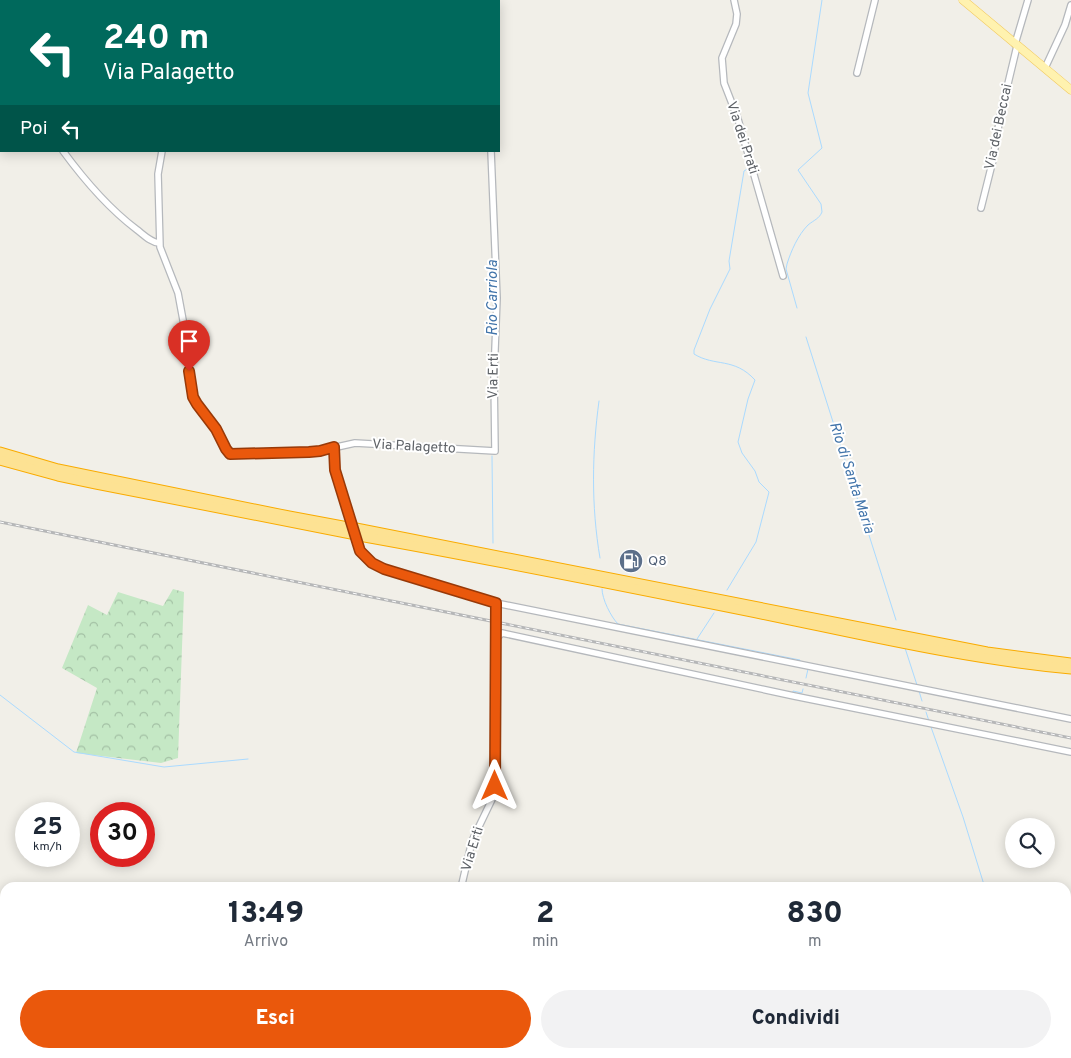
<!DOCTYPE html>
<html lang="it">
<head>
<meta charset="utf-8">
<style>
	:root { --surface:#fff; --page:#f2f2f3; --text:#1f2937; --muted:#747a83; --accent:#ea580c }
	body { margin:0; font-family:Overpass,sans-serif; background:var(--page); color:var(--text); height:100vh; display:flex; flex-direction:column; font-size:19px; white-space:nowrap }
	* { box-sizing:border-box; margin:0 }
	p { font-size:16px; color:var(--muted) }
	.icon { flex:none; width:28px; height:28px; fill:none; stroke:currentColor; stroke-width:2; stroke-linecap:round; stroke-linejoin:round }
	.map { position:relative; flex:1; overflow:hidden }
	.details { position:absolute; left:0px; top:882px; width:1071px; height:176px; display:flex; flex-direction:column; background:var(--surface); border-radius:15px 15px 0 0; box-shadow:0 2px 12px #0003 }
	.details>* { flex:none }
	.hud { position:absolute; left:0px; top:0px; width:500px; height:152px; box-shadow:0 2px 12px #0003; background:#00695c; color:#fff; overflow:hidden }
	.fabs { position:absolute; left:1005px; top:818px; display:grid; gap:10px }
	.fabs a { display:grid; place-items:center; width:50px; height:50px; border-radius:50%; background:var(--surface); box-shadow:0 2px 12px #0003; font-size:25px }
	.speed { position:absolute; left:15px; top:802px; display:flex; gap:10px; font-size:25px; font-weight:700; text-align:center }
	.speed>* { display:grid; place-content:center; width:65px; height:65px; border-radius:50%; background:var(--surface); box-shadow:0 2px 12px #0003; line-height:1 }
	.speed small { font-size:12px; font-weight:400 }
	.speed .limit { border:8px solid #d22; background:#fff; color:#111 }
	.pin { position:absolute; display:grid; place-items:center; width:42px; height:42px; color:#fff; margin:-51px -21px; border-radius:50% 50% 50% 0; rotate:-45deg; box-shadow:0 0 5px #0007 }
	.pin .icon { rotate:45deg }
	.me { position:absolute; width:55px; margin:-28px; rotate:0deg; stroke-linejoin:round; filter:drop-shadow(0 0 4px #0008) }
	.turn { display:flex; align-items:center; gap:18px; height:105px; padding:0 20px; font-size:22px }
	.turn .icon { width:65px; height:65px; stroke-width:2.5 }
	.turn b { display:block; font-size:35px; line-height:42px }
	.then { display:flex; align-items:center; height:48px; padding:0 20px; background:#0003; gap:10px; font-size:19px }
	.eta { display:flex; justify-content:space-evenly; align-items:center; height:85px; text-align:center }
	.eta b { font-size:30px; font-weight:800; line-height:35px }
	.cta { display:flex; gap:10px; margin-top:auto; padding:10px 20px }
	.cta a { flex:1; height:58px; border-radius:30px; background:var(--accent); color:#fff; font-size:20px; font-weight:800; line-height:58px; text-align:center }
	.cta a+a { background:var(--page); color:var(--text) }
	.map>svg:first-child { display:block }
	.forest { fill:url(#forest-crowns) }
	.lines { fill:none; stroke-linecap:round; stroke-linejoin:round }
	.stream { stroke:#aadaff; stroke-width:1 }
	.minor-casing { stroke:#b5b8bc; stroke-width:8 }
	.major-casing { stroke:#f2c960; stroke-width:9 }
	.highway-casing { stroke:#f9ab00; stroke-width:11 }
	.minor { stroke:#fff; stroke-width:5.5 }
	.major { stroke:#fff2af; stroke-width:8 }
	.highway { stroke:#fde293; stroke-width:9 }
	.rail-casing { stroke:#b6b7b8; stroke-width:3 }
	.rail { stroke:#fff; stroke-width:1; stroke-dasharray:4; stroke-linecap:butt }
	.minor-bridge-casing { stroke:#b5b8bc; stroke-width:8; stroke-linecap:butt }
	.minor-bridge { stroke:#fff; stroke-width:5.5 }
	.route-casing { stroke:#983908; stroke-width:12 }
	.route { stroke:#ea580c; stroke-width:9 }
	.labels { text-anchor:middle; dominant-baseline:central; stroke-width:4; stroke-linejoin:round; paint-order:stroke }
	.street-label { font-size:14px; fill:#5f6368; stroke:#fff }
	.service-label { font-size:14px; fill:#4e5e75; stroke:#fff; text-anchor:start }
	.water-label { font-size:15px; font-style:italic; fill:#4174aa; stroke:#fff }
</style>
</head>
<body>
<div class="map">
<svg width="1071" height="1058" viewBox="0 0 1071 1058">
	<defs>
		<pattern id="forest-crowns" width="20" height="18" patternUnits="userSpaceOnUse" patternTransform="scale(1.25)"><rect width="20" height="18" fill="#c5e8c5"/><path d="M2 6a3 3 0 1 1 6 0M12 15a3 3 0 1 1 6 0" fill="none" stroke="#a3c0a4"/></pattern>
	</defs>
	<rect width="100%" height="100%" fill="#f1efe8"/>
	<!-- forest -->
	<polygon class="forest" points="173,589 184,592 178,758 161,763 76,753 97,688 62,668 88,605 107,615 118,592 163,606"/>
	<g class="lines">
		<!-- stream -->
		<g class="stream">
			<polyline points="484,0 485,1"/>
			<polyline points="489,167 490,188"/>
			<path d="M797,308L786,269L787,264C791,251 798,235 808,225C814,220 819,219 822,212L821,204L798,170L822,148L808,93L822,0"/>
			<polyline points="806,337 896,620"/>
			<polyline points="493,340 494,312"/>
			<path d="M599,401C592,453 591,505 600,558"/>
			<polyline points="492,456 493,543"/>
			<path d="M602,589C602,599 611,617 618,624L800,660V661"/>
			<path d="M727,590L756,542L769,492L759,482L755,471L742,453L738,442L748,399L755,380C734,357 715,367 694,354V350L710,309L730,269L729,261L744,171L749,168"/>
			<polyline points="697,639 714,613"/>
			<polyline points="905,648 917,685"/>
			<polyline points="800,667 808,669 806,678"/>
			<polyline points="919,691 922,701"/>
			<polyline points="792,694 793,691 802,693 803,689"/>
			<polyline points="0,695 74,752 164,767 248,759"/>
			<polyline points="926,712 929,721"/>
			<polyline points="931,727 963,817 985,888"/>
			<polyline points="996,1058 998,1054"/>
		</g>
		<!-- minor casing -->
		<g class="minor-casing">
			<g id="minor">
				<polyline points="152,0 152,1"/>
				<polyline points="488,0 488,1"/>
				<polyline points="734,0 737,14 736,24 722,58 724,83 738,119 783,276"/>
				<polyline points="1015,44 1028,0"/>
				<polyline points="1045,68 1065,25 1071,5"/>
				<polyline points="857,73 875,0"/>
				<path d="M63,151C85,181 107,207 136,229C144,235 150,242 159,243"/>
				<polyline points="162,151 158,174 160,247 178,293 188,347 190,386 197,405 216,429 225,449 230,454 235,454 319,451 355,443 495,451 494,375 497,298 491,151"/>
				<polyline points="981,208 993,160 1000,117 1017,46"/>
				<polyline points="334,447 335,470 344,502"/>
				<polyline points="361,551 372,563 384,569 496,603 1071,719"/>
				<polyline points="495,640 502,633 794,696 1071,752"/>
				<polyline points="461,888 472,841 496,791 495,688 496,603"/>
				<polyline points="1066,957 1071,951"/>
				<polyline points="159,1054 161,1058"/>
				<polyline points="334,1058 337,1054"/>
				<polyline points="991,1058 994,1054"/>
			</g>
		</g>
		<!-- major casing -->
		<g class="major-casing">
			<polyline id="major" points="963,0 1071,90"/>
		</g>
		<!-- highway casing -->
		<g class="highway-casing">
			<g id="highway">
				<polyline points="0,452 58,469 289,516 348,527"/>
				<polyline points="0,460 58,476 96,484 351,534"/>
				<polyline points="356,528 987,652 1071,663"/>
				<path d="M359,536C500,561 641,590 781,618C877,638 973,660 1071,669"/>
			</g>
		</g>
		<!-- minor -->
		<use href="#minor" class="minor"/>
		<!-- major -->
		<use href="#major" class="major"/>
		<!-- highway -->
		<use href="#highway" class="highway"/>
		<!-- rail casing -->
		<g class="rail-casing">
			<polyline id="rail" points="0,522 1071,738"/>
		</g>
		<!-- rail -->
		<use href="#rail" class="rail"/>
		<!-- minor-bridge casing -->
		<g class="minor-bridge-casing">
			<polyline id="minor-bridge" points="344,502 361,551"/>
		</g>
		<!-- minor-bridge -->
		<use href="#minor-bridge" class="minor-bridge"/>
	</g>
	<g class="lines">
		<!-- route casing -->
		<g class="route-casing">
			<polyline id="route" points="189,371 193,397 197,404 216,429 226,449 230,454 309,452 320,451 334,447 335,470 360,551 372,563 384,569 496,603 495,786"/>
		</g>
		<!-- route -->
		<use href="#route" class="route"/>
	</g>
	<!-- icons -->
	<defs>
		<g id="fuel-disc" transform="scale(1.25)"><circle r="9.5" fill="#5c6f8a" stroke="#fff"/><path d="M-5.5-6h7V0h2V4h1.3V-2.5L3-4.5l.8-.8L6-3V5H2.5V1h-1V6h-7ZM-4.2-4.7v3.2H.2V-4.7Z" fill="#fff"/></g>
	</defs>
	<g fill-rule="evenodd">
		<use href="#fuel-disc" x="631" y="561"/>
	</g>
	<g class="labels">
		<!-- street labels -->
		<g class="street-label">
			<text transform="translate(999 127) rotate(-78)">Via dei Beccai</text>
			<text transform="translate(742 138) rotate(72)">Via dei Prati</text>
			<text transform="translate(494 376) rotate(-89)">Via Erti</text>
			<text transform="translate(414 447) rotate(3)">Via Palagetto</text>
			<text transform="translate(473 849) rotate(-73)">Via Erti</text>
		</g>
		<!-- service labels -->
		<g class="service-label">
			<text x="648" y="561">Q8</text>
		</g>
		<!-- water labels -->
		<g class="water-label">
			<text transform="translate(493 298) rotate(-90)">Rio Carriola</text>
			<text transform="translate(851 478) rotate(72)">Rio di Santa Maria</text>
		</g>
	</g>
</svg>
<div class="fabs">
<a><svg class="icon" aria-label="search" viewBox="0 0 24 24"><circle cx="10" cy="10" r="6"/><path d="M15 15l6 6"/></svg></a>
</div>
<div class="speed"><div>25<small>km/h</small></div><div class="limit">30</div></div>
<div class="pin" style="left:189px;top:371px;background:#d93025"><svg class="icon" aria-label="arrive" viewBox="0 0 24 24"><path d="M6 21V4h12l-3 4 3 4H6"/></svg></div>
<svg class="me" style="left:495px;top:786px" viewBox="-20 -20 40 40"><path d="M0-17L14 15 0 8-14 15z" fill="#ea580c" stroke="#fff" stroke-width="4"/></svg>
<div class="hud">
<div class="turn"><svg class="icon" aria-label="left" viewBox="0 0 24 24"><path d="M17 20v-9H6M10 6l-5 5 5 5"/></svg><div><b>240 m</b>Via Palagetto</div></div>
<div class="then">Poi<svg class="icon" aria-label="left" viewBox="0 0 24 24"><path d="M17 20v-9H6M10 6l-5 5 5 5"/></svg></div>
</div>
<section class="details">
<div class="eta">
<div><b>13:49</b><p>Arrivo</p></div>
<div><b>2</b><p>min</p></div>
<div><b>830</b><p>m</p></div>
</div>
<div class="cta"><a>Esci</a><a>Condividi</a></div>
</section>
</div>
</body>
</html>
